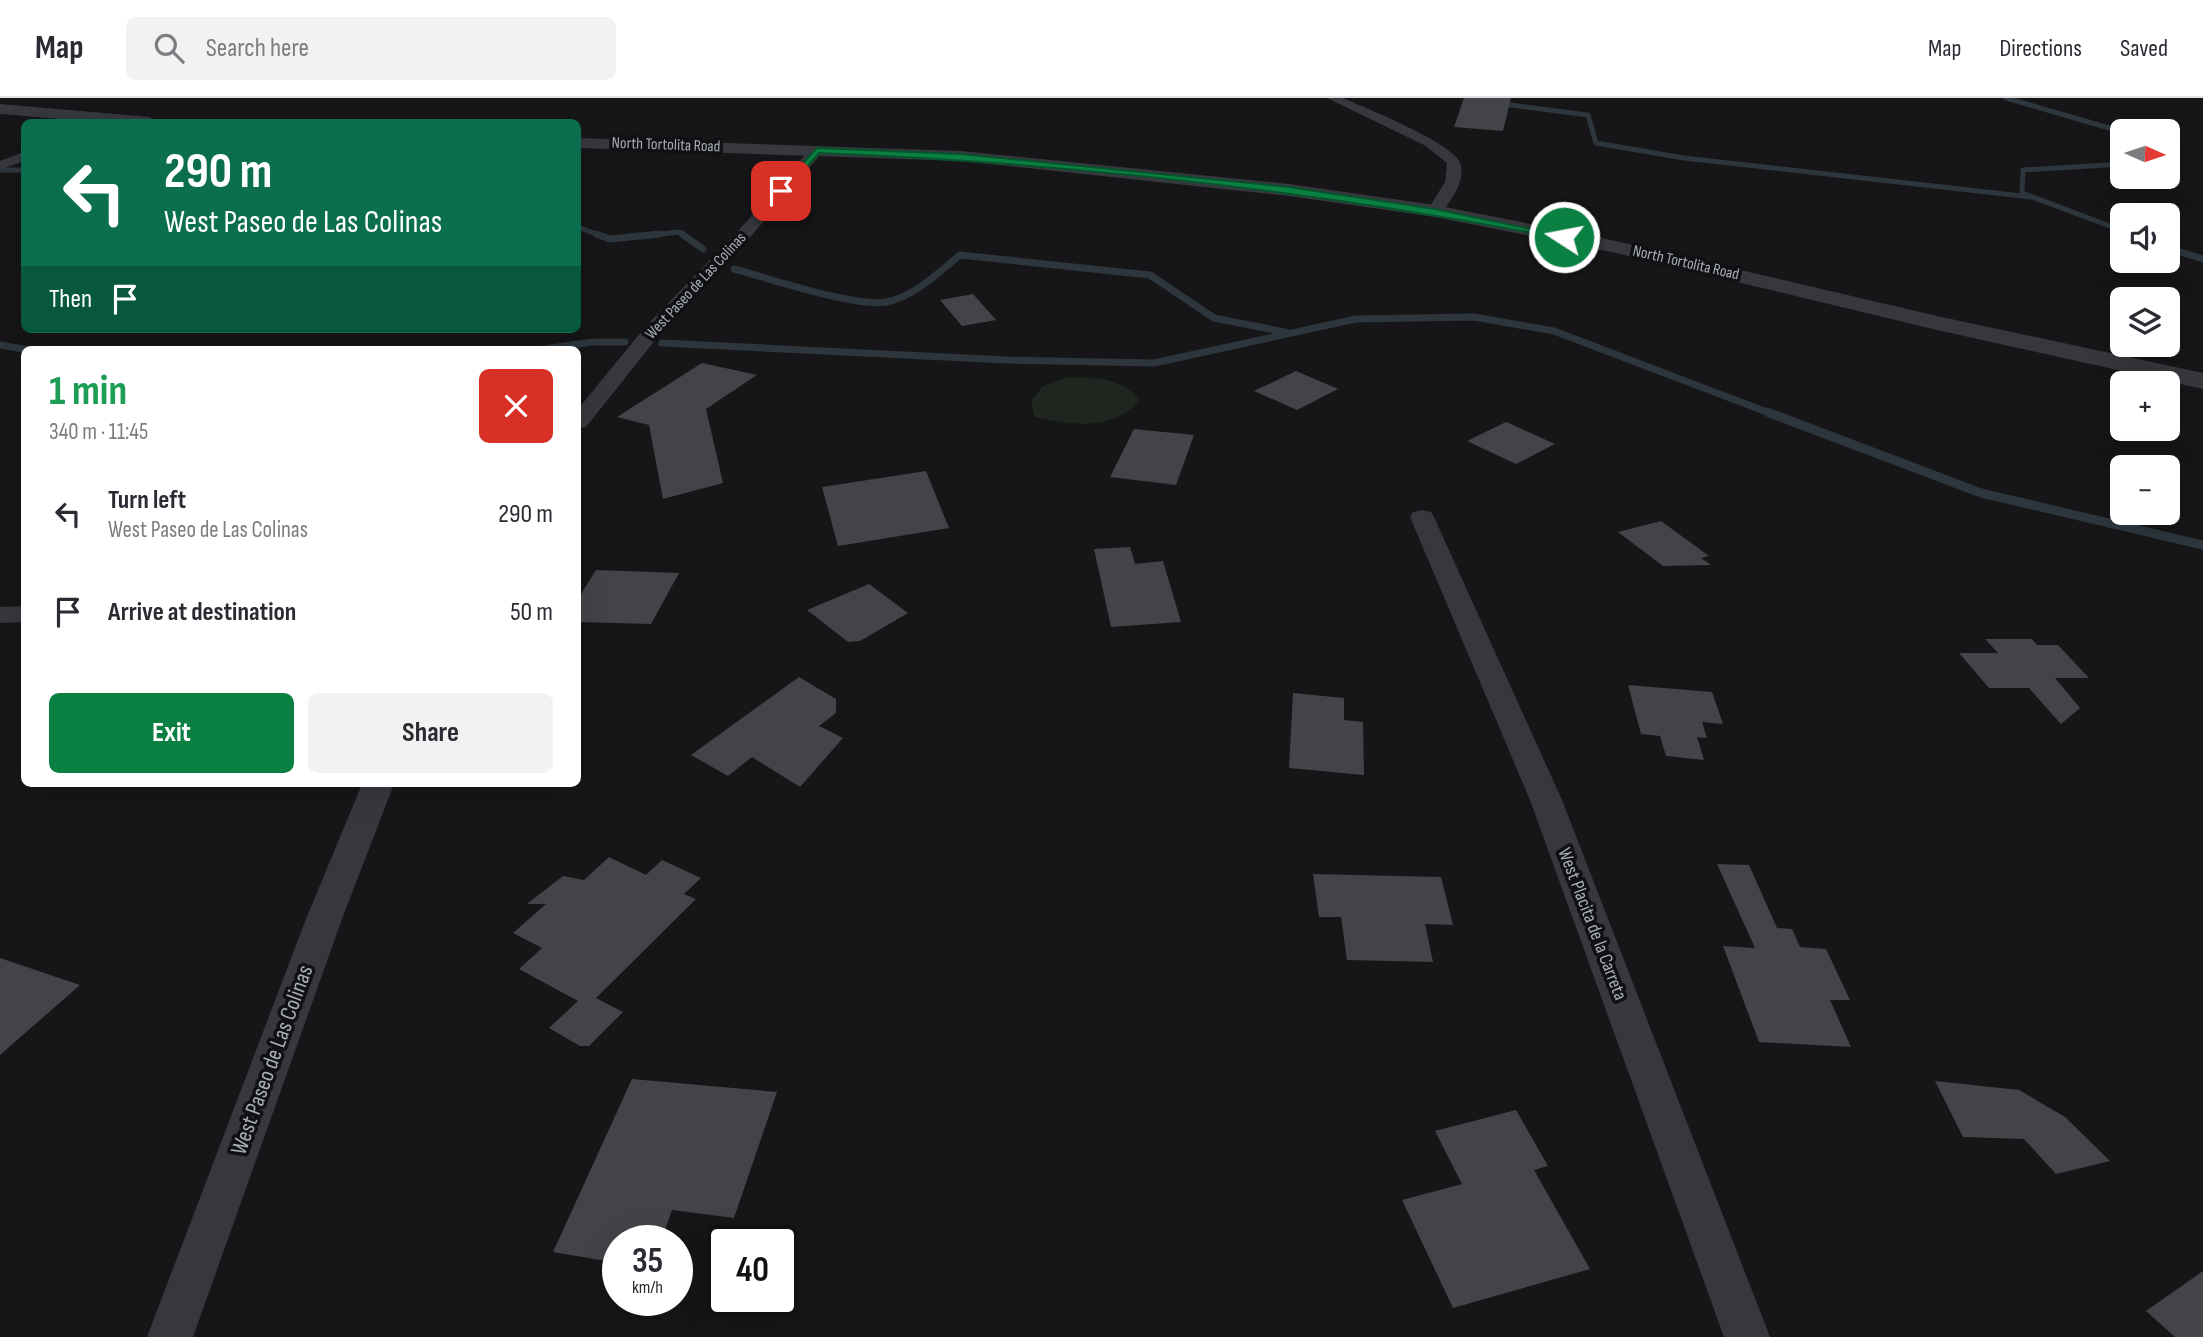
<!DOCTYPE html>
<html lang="en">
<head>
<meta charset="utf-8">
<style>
	:root { --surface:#fff; --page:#f2f2f3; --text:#2b2b33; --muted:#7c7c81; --line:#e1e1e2; --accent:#0b8043 }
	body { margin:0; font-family:"Sofia Sans Condensed",sans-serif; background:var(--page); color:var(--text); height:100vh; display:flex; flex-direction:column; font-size:26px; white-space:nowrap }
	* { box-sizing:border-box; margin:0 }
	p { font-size:23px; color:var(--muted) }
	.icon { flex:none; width:38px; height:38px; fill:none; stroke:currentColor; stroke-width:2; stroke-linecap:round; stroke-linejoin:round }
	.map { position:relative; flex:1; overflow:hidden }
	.sheet { position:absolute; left:21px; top:248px; width:560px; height:441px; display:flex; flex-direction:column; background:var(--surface); border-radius:10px; box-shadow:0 7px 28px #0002 }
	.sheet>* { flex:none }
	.banner { position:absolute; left:21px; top:21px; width:560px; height:214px; border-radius:10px; box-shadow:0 7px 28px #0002; background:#0b6e4f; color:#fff; overflow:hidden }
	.needle { width:46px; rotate:93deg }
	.controls { position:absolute; left:2110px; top:21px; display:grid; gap:14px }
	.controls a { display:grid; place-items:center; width:70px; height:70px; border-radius:10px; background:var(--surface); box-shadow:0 7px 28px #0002; font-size:35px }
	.speed { position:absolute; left:602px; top:1127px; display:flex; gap:14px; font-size:35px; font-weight:700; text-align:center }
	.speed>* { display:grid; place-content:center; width:91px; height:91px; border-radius:50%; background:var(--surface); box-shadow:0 7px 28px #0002; line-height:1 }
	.speed small { font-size:18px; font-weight:400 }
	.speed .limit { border:4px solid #111; border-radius:10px; background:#fff; color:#111 }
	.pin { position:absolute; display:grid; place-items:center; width:60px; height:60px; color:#fff; margin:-30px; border-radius:14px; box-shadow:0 4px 10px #0006 }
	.me { position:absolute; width:77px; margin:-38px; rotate:281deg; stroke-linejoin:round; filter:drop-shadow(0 0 5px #0008) }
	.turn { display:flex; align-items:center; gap:24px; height:147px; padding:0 28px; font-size:32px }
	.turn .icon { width:91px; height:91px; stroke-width:2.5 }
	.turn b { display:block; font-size:49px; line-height:60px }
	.then { display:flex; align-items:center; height:66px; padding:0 28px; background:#0003; gap:14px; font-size:26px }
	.round { display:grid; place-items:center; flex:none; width:74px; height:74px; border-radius:10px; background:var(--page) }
	.summary { display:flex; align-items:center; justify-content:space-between; height:119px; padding:0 28px }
	h1 { font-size:42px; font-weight:700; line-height:52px; color:#1e9e55 }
	.action { display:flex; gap:14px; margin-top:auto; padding:14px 28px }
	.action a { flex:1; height:80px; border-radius:10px; background:var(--accent); color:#fff; font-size:28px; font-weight:700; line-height:80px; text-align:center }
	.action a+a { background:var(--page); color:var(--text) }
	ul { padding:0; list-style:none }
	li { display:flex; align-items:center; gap:21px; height:98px; padding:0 28px }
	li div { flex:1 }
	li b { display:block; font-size:26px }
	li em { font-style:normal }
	header { display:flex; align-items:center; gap:42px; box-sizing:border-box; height:98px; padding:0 35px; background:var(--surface); border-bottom:2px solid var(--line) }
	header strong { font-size:33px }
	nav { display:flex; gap:38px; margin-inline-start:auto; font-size:24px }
	.search { width:490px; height:63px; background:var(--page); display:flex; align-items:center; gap:18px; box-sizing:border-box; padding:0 24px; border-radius:10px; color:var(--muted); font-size:26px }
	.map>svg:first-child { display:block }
	.green { fill:#1e261f }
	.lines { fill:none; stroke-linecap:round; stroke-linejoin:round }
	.stream-far2 { stroke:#2c363c; stroke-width:5 }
	.stream-far1 { stroke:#2c363c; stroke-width:7 }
	.stream { stroke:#2c363c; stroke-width:9 }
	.building { fill:#424448 }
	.minor { fill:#37383d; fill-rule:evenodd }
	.tertiary { fill:#37383d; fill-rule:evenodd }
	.route { fill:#0b8043; stroke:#07532c; stroke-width:2 }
	.labels { text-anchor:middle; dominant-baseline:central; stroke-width:7; stroke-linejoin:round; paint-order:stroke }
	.far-street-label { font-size:16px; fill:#a8aeb8; stroke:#111113 }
	.street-label { font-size:19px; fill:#a8aeb8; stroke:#111113 }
	.near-street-label { font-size:23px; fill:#a8aeb8; stroke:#111113 }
</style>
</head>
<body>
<header>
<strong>Map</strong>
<div class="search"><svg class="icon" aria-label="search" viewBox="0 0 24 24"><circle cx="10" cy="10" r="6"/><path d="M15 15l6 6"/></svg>Search here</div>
<nav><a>Map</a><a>Directions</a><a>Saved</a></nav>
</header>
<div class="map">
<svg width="2203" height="1239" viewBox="0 0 2203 1239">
	<rect width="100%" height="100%" fill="#161618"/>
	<!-- green -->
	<path class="green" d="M1068,279C1095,280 1122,279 1139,302C1114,334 1070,327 1035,319L1031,303L1043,288Z"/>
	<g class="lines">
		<!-- stream-far2 -->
		<g class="stream-far2">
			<polyline points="2006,0 2123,34"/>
			<polyline points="1495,5 1588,17 1596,45 1684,60 2031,99"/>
			<polyline points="2123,66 2023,72 2022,95 2123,133"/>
			<polyline points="0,72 24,72"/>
			<polyline points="578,129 601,138"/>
			<polyline points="643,138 679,134 684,138"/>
		</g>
		<!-- stream-far1 -->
		<g class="stream-far1">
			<polyline points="596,136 610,141 660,136"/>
			<polyline points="682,136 703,151"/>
			<polyline points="2168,150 2203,161"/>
			<path d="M734,171C768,180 857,210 887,204C915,198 939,174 960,157L1150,177L1214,220L1285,234"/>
			<polyline points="662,245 1007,262 1154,265 1356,221 1474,219 1554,233 1772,316"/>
			<polyline points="0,247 29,252"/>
			<polyline points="536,252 593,244 625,244"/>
		</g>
		<!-- stream -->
		<polyline class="stream" points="1767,314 1981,395 2203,447"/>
	</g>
	<!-- building -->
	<g class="building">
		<polygon points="1464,0 1511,0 1503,33 1454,29"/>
		<polygon points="973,196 996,222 962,228 940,202"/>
		<polygon points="702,265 757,277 706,311 723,385 663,401 649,327 617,319"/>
		<polygon points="1296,273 1338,291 1297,312 1254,293"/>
		<polygon points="1506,324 1555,346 1516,366 1467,343"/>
		<polygon points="1134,331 1194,337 1176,387 1110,379"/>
		<polygon points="926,373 949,430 838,448 822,389"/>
		<polygon points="1661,423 1709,458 1701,460 1711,467 1663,468 1618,434"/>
		<polygon points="1130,449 1135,466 1163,463 1181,524 1111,529 1094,451"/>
		<polygon points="596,472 679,475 651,526 578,524 578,501"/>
		<polygon points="869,486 908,515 860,543 848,544 807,512"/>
		<polygon points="1985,541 2032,541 2037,547 2058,547 2089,580 2055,580 2080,610 2061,626 2029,590 1989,590 1959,555 1998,555"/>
		<polygon points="799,579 836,601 836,615 819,628 843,640 800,689 752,659 728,678 691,657"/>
		<polygon points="1628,587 1712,594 1723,626 1702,624 1707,640 1697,639 1704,662 1666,658 1660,638 1641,636"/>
		<polygon points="1293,595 1344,600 1344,622 1363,624 1364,677 1289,670"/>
		<polygon points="609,759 646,777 662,762 701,780 684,796 696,801 596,900 623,914 589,948 580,948 549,930 578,903 519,871 542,850 513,835 546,806 527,806 563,778 584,782"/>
		<polygon points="1717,766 1749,767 1777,830 1792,831 1800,849 1826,851 1850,902 1830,902 1851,949 1759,944 1723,848 1755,850"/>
		<polygon points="1313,776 1441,779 1453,827 1425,826 1433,864 1347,862 1341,819 1319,819"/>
		<polygon points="0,860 80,887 0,957"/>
		<polygon points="632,981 777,994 734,1120 672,1112 661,1143 618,1143 618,1165 553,1154"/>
		<polygon points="1935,983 2019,992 2065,1019 2110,1063 2056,1076 2024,1041 1963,1039"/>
		<polygon points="1516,1012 1548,1068 1534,1072 1590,1171 1453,1210 1402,1102 1462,1086 1435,1033"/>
		<polygon points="2203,1173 2203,1239 2175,1239 2146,1213"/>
	</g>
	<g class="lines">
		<!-- minor -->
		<g class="minor">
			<path d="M1327,0H1343C1365,10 1457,46 1461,67C1465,85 1450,103 1441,116L1435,118L1427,113L1445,84L1447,65L1426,48Z"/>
			<polygon points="817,48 822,49 822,55 752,137 660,236 586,329 578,330 578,311 646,228 740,131 812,49"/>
			<polygon points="24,54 24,63 0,72 0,63"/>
			<polygon points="1422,412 1431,414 1434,419 1562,702 1770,1239 1724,1239 1530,702 1410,419 1413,414"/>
			<polygon points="24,508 24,524 0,525 0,509"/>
			<polygon points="362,686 394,686 342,821 193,1239 147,1239 306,821"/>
		</g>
		<!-- tertiary -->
		<g class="tertiary">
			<polygon points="0,6 149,19 157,24 99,24 0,16"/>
			<polygon points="578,40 961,53 1289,86 1435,107 1616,143 1937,218 2203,275 2203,291 1937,232 1616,155 1435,119 1289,98 961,63 578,50"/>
		</g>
	</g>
	<!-- route -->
	<path class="route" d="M817,50L961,56L1289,89L1435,111L1569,139L1564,141C1318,93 1069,65 819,55L784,95H779V91Z"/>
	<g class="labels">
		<!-- far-street labels -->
		<g class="far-street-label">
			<text transform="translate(666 47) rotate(2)">North Tortolita Road</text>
			<text transform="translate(1686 165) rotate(13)">North Tortolita Road</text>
			<text transform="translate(696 188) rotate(-47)">West Paseo de Las Colinas</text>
		</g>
		<!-- street labels -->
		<g class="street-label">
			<text transform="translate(1592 826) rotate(69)">West Placita de la Carreta</text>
		</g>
		<!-- near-street labels -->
		<g class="near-street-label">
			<text transform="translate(272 962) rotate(-70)">West Paseo de Las Colinas</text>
		</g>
	</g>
</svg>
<div class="controls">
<a><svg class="needle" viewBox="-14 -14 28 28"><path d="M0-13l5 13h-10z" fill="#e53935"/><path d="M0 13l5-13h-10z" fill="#7c7c81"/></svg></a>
<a><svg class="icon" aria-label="sound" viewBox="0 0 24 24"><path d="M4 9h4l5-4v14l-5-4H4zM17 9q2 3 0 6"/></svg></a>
<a><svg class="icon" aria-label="layers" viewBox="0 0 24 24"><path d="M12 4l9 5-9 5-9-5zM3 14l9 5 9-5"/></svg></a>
<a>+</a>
<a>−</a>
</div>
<div class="speed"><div>35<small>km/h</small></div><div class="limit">40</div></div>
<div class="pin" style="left:781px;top:93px;background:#d93025"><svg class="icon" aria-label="arrive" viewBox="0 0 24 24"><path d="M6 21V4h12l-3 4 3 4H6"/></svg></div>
<svg class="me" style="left:1564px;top:139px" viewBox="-20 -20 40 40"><circle r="17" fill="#0b8043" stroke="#fff" stroke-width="3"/><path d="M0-11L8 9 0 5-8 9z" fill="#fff"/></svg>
<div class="banner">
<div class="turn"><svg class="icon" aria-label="left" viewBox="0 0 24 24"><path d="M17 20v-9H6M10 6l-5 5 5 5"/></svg><div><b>290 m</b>West Paseo de Las Colinas</div></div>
<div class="then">Then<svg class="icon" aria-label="arrive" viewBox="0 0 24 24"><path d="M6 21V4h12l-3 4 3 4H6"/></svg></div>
</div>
<section class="sheet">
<div class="summary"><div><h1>1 min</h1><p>340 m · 11:45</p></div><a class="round" style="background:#d93025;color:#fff"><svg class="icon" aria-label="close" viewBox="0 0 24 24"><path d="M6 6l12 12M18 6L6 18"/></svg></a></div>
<ul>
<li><svg class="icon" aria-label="left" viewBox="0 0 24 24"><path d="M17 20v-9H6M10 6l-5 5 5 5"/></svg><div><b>Turn left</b><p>West Paseo de Las Colinas</p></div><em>290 m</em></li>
<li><svg class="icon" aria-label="arrive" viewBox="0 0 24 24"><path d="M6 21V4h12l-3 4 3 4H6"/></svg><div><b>Arrive at destination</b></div><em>50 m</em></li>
</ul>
<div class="action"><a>Exit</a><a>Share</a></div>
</section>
</div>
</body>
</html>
